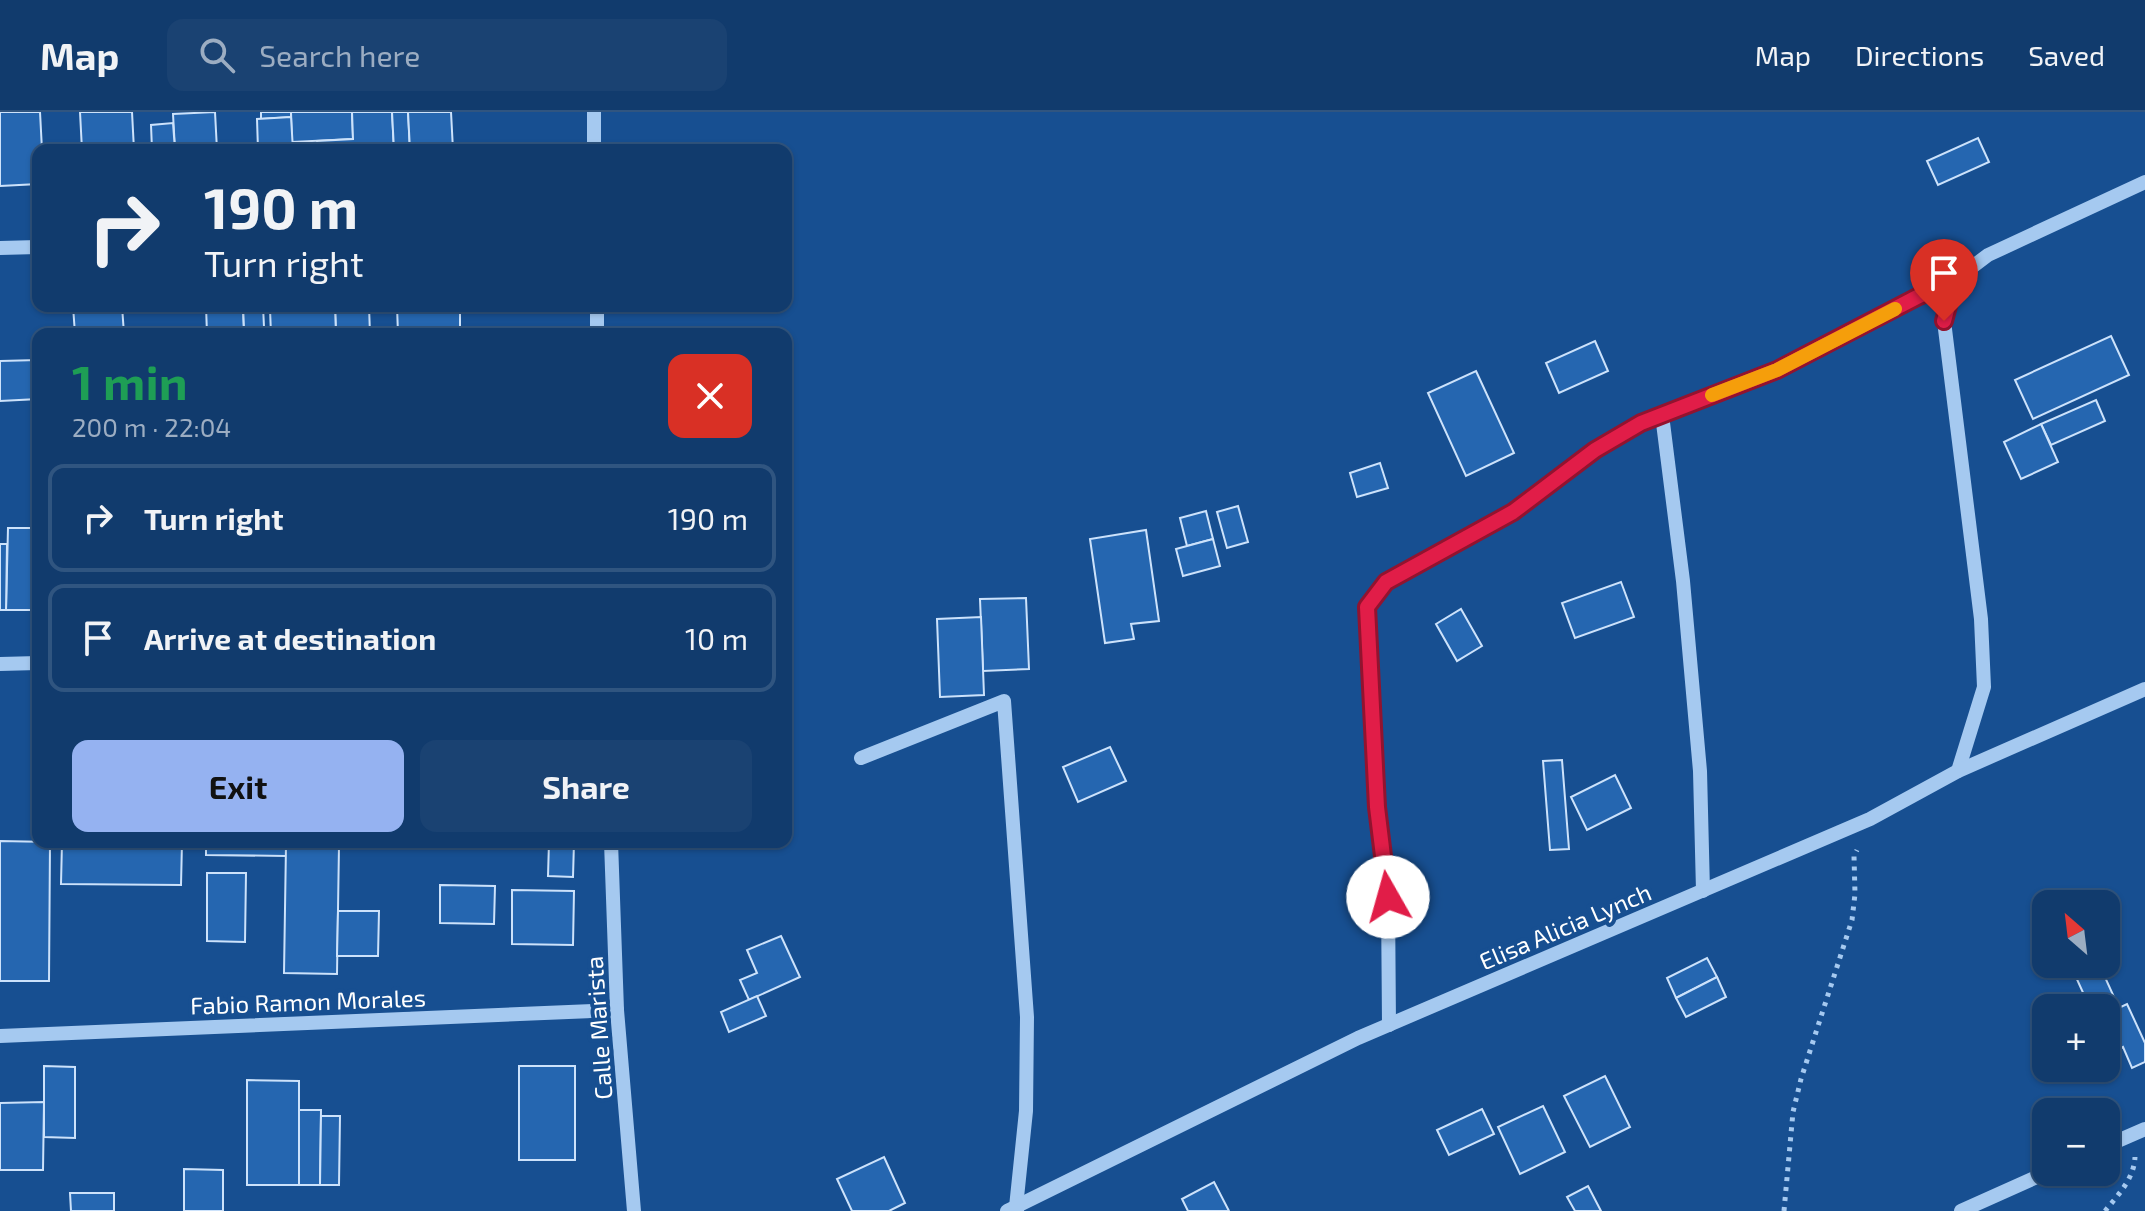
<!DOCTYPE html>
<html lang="en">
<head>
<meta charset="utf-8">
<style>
	:root { --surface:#113b6d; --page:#1a4272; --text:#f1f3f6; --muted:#9cadc2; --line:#305580; --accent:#95b2f1 }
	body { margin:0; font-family:"Exo 2",sans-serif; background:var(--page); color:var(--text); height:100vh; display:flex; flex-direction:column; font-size:30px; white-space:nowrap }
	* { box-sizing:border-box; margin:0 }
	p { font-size:26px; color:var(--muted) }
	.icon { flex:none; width:44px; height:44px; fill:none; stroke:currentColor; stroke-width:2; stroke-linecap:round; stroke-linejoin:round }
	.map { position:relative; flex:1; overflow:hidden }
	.details { position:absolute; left:32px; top:216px; width:760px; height:520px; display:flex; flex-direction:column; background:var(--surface); border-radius:16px; box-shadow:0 2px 6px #0004,0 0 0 2px var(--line) }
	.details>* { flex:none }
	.guide { position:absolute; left:32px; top:32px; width:760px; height:168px; border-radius:16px; box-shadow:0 2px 6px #0004,0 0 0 2px var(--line); background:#113b6d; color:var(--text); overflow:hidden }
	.needle { width:52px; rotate:332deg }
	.controls { position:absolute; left:2032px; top:778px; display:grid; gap:16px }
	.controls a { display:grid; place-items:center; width:88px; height:88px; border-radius:16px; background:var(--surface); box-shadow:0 2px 6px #0004,0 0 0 2px var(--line); font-size:40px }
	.pin { position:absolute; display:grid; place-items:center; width:68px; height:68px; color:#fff; margin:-82px -34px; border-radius:50% 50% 50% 0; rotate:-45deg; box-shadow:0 0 8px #0007 }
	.pin .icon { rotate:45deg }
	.me { position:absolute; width:88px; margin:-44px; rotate:353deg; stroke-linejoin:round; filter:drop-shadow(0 0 6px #0008) }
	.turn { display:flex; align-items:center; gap:28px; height:168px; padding:0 40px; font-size:36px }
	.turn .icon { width:104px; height:104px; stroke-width:2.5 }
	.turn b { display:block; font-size:56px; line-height:68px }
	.round { display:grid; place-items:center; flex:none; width:84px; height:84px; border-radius:16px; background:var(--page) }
	.summary { display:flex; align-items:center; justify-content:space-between; height:136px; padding:0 40px }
	h1 { font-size:48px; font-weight:700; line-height:60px; color:#1e9e55 }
	.cta { display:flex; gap:16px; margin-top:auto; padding:16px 40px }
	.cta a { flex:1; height:92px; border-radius:16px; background:var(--accent); color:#111; font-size:32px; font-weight:700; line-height:92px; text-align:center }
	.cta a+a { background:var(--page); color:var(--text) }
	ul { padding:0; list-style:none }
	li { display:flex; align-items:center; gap:24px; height:108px; margin:0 16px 12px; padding:0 24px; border:4px solid var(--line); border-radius:16px }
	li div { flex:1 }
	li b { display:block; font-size:30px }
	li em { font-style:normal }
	header { display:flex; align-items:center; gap:48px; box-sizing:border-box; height:112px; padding:0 40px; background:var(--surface); border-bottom:2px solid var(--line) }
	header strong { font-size:38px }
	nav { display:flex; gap:44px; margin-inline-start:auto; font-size:28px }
	.search { width:560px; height:72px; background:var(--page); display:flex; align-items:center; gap:20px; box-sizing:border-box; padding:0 28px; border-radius:16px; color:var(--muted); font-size:30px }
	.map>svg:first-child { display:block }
	.building { fill:#2566b0; stroke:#cce2fb; stroke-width:2 }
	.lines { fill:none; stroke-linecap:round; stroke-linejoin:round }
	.path { stroke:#a5c9f0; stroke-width:5; stroke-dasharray:4 6; stroke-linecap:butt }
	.minor { stroke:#a5c9f0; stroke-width:14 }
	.route-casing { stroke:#92132f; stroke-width:20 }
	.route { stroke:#e11d48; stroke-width:14 }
	.slow { stroke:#f59e0b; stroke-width:14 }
	.labels { text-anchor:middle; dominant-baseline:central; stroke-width:8; stroke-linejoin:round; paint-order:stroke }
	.street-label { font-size:24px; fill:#fff; stroke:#174f91 }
</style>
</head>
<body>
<header>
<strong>Map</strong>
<div class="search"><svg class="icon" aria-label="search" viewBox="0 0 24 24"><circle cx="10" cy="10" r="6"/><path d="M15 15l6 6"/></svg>Search here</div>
<nav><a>Map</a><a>Directions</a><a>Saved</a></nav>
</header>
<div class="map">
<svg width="2145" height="1099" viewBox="0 0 2145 1099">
	<rect width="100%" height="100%" fill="#174f91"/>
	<!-- building -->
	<g class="building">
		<polygon points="0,0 40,0 42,38 38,38 38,72 0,74"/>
		<polygon points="80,0 132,0 134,38 82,38"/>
		<polygon points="215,0 217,38 175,38 173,2"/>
		<polygon points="261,0 291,0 291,5 261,7"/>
		<polygon points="291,0 352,0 353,27 292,30"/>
		<polygon points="352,0 392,0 394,38 318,38 317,29 353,27"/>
		<polygon points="392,0 408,0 410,38 394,38"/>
		<polygon points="408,0 451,0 453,38 410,38"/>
		<polygon points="291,5 293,38 258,38 257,7"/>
		<polygon points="173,11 175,38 152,38 151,13"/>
		<polygon points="1978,26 1989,50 1938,73 1927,49"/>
		<polygon points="73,194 122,194 124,222 75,222"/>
		<polygon points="206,194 243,194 244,222 207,222"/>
		<polygon points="243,194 263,194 264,215 244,216"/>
		<polygon points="369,194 370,222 336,222 335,194"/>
		<polygon points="397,194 460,194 460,222 398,222"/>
		<polygon points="335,195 336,222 271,222 270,197"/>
		<polygon points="2111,224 2129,263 2033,307 2015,268"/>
		<polygon points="1595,229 1608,259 1559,281 1546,251"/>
		<polygon points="38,248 38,287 0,289 0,249"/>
		<polygon points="1476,259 1514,341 1466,364 1428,281"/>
		<polygon points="2096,288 2105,309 2051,333 2041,312"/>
		<polygon points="2041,312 2058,350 2021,367 2004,330"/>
		<polygon points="1380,351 1388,376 1357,385 1350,361"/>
		<polygon points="1238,394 1248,430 1227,436 1217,400"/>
		<polygon points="1206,399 1213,427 1187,434 1180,406"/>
		<polygon points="8,416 38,416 38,498 6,498"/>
		<polygon points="1146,418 1159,509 1131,512 1134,527 1105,531 1090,427"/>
		<polygon points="1213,427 1220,454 1183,464 1176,437"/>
		<polygon points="0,432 7,432 6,498 0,498"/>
		<polygon points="1621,470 1634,505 1575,526 1562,491"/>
		<polygon points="1026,486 1029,557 983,559 980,487"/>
		<polygon points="1461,497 1482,534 1457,549 1436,512"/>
		<polygon points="981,505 984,583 940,585 937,507"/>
		<polygon points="1110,635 1126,669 1078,690 1063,655"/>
		<polygon points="1562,648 1569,737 1550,738 1543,649"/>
		<polygon points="1615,663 1631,696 1587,718 1571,685"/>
		<polygon points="0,729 50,730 49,869 0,869"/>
		<polygon points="62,730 182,730 181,773 61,772"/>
		<polygon points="206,730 286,730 286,744 206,743"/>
		<polygon points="549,730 574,730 573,765 548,764"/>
		<polygon points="286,733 339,733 337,862 284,861"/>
		<polygon points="207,761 246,761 245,830 207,829"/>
		<polygon points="440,773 495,774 494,812 440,811"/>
		<polygon points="512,778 574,779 573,833 512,832"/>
		<polygon points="338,799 379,799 378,844 337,844"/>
		<polygon points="781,824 800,865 749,888 740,868 757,861 747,838"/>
		<polygon points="1707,846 1717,865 1676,886 1667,866"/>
		<polygon points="2070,852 2099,852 2119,896 2106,902 2106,896 2090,896"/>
		<polygon points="1717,865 1726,885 1686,905 1676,886"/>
		<polygon points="757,884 766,904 729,920 721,900"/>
		<polygon points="2127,892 2145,931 2145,950 2132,956 2123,935 2106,944 2106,902"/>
		<polygon points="44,954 75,955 75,1026 44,1025"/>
		<rect x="519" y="954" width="56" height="94"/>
		<polygon points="1605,964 1630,1015 1590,1035 1564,984"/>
		<polygon points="247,968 299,969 299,1073 247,1073"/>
		<polygon points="44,990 43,1058 0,1058 0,991"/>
		<polygon points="1543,994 1565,1040 1520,1062 1498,1015"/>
		<polygon points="1482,997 1494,1022 1449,1043 1437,1018"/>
		<polygon points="299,998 321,998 320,1073 299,1073"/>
		<polygon points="321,1004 340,1004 339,1073 320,1073"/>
		<polygon points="884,1045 905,1091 889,1099 852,1099 837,1067"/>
		<polygon points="184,1057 223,1058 223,1099 184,1099"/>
		<polygon points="1214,1070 1229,1099 1188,1099 1182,1087"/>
		<polygon points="1588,1074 1601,1099 1575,1099 1567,1085"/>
		<polygon points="70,1081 114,1081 114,1099 71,1099"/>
	</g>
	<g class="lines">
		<!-- path -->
		<g class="path">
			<polyline points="1784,1099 1793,1000 1801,967 1852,808 1855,782 1854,744 1857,738"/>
			<path d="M2105,1099C2118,1083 2134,1067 2135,1045"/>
		</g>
		<!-- minor -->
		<g class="minor">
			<polyline points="594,0 594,38"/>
			<polyline points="0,136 38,135"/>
			<polyline points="597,194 597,222"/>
			<polyline points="1662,303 1683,469 1700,659 1703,779"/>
			<polyline points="0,552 38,551"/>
			<polyline points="861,646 1004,589 1027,905 1026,999 1016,1095 1017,1099"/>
			<polyline points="1958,659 1984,575 1981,507 1944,209 1955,168 1988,143 2145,70"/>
			<polyline points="611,730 617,898 634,1099"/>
			<polyline points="1389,913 1388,785 1377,695 1367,495 1386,470 1513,400 1595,338 1641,311 1777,258 1955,168"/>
			<polyline points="0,924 617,898"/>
			<polyline points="2106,1034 2145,1017"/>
			<polyline points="1007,1099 1358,926 1870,707 1958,659 2145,577"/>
			<polyline points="1961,1099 2048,1060"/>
		</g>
	</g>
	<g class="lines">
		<!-- route casing -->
		<g class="route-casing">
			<polyline id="route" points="1388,785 1377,695 1367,495 1386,470 1513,400 1595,338 1641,311 1777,258 1919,184 1955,168 1944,209"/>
		</g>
		<!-- route -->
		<use href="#route" class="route"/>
		<!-- slow -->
		<polyline class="slow" points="1712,283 1777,258 1895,197"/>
	</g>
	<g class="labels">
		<!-- street labels -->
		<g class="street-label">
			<text transform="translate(1565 814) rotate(-23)">Elisa Alicia Lynch</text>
			<text transform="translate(308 889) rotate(-2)">Fabio Ramon Morales</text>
			<text transform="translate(598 916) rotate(-94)">Calle Marista</text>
		</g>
	</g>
</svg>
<div class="controls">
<a><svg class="needle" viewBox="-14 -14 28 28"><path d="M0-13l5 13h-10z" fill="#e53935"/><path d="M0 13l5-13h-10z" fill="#9cadc2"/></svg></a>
<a>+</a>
<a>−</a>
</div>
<div class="pin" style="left:1944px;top:209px;background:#d93025"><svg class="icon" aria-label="arrive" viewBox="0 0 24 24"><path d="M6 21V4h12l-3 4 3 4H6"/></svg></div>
<svg class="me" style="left:1388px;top:785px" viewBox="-20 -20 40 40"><circle r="19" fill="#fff"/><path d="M0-13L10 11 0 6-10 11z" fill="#e11d48"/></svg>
<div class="guide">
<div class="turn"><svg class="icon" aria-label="right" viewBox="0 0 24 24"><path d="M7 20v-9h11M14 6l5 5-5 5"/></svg><div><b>190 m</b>Turn right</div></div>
</div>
<section class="details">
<div class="summary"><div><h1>1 min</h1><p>200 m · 22:04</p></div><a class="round" style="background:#d93025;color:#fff"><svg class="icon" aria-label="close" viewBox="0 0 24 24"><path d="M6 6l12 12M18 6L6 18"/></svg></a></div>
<ul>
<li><svg class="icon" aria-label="right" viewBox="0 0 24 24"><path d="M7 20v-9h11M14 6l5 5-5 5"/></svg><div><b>Turn right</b></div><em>190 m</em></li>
<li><svg class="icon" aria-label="arrive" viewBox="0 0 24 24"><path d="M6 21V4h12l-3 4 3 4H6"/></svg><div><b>Arrive at destination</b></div><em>10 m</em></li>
</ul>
<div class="cta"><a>Exit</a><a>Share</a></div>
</section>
</div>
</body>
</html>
